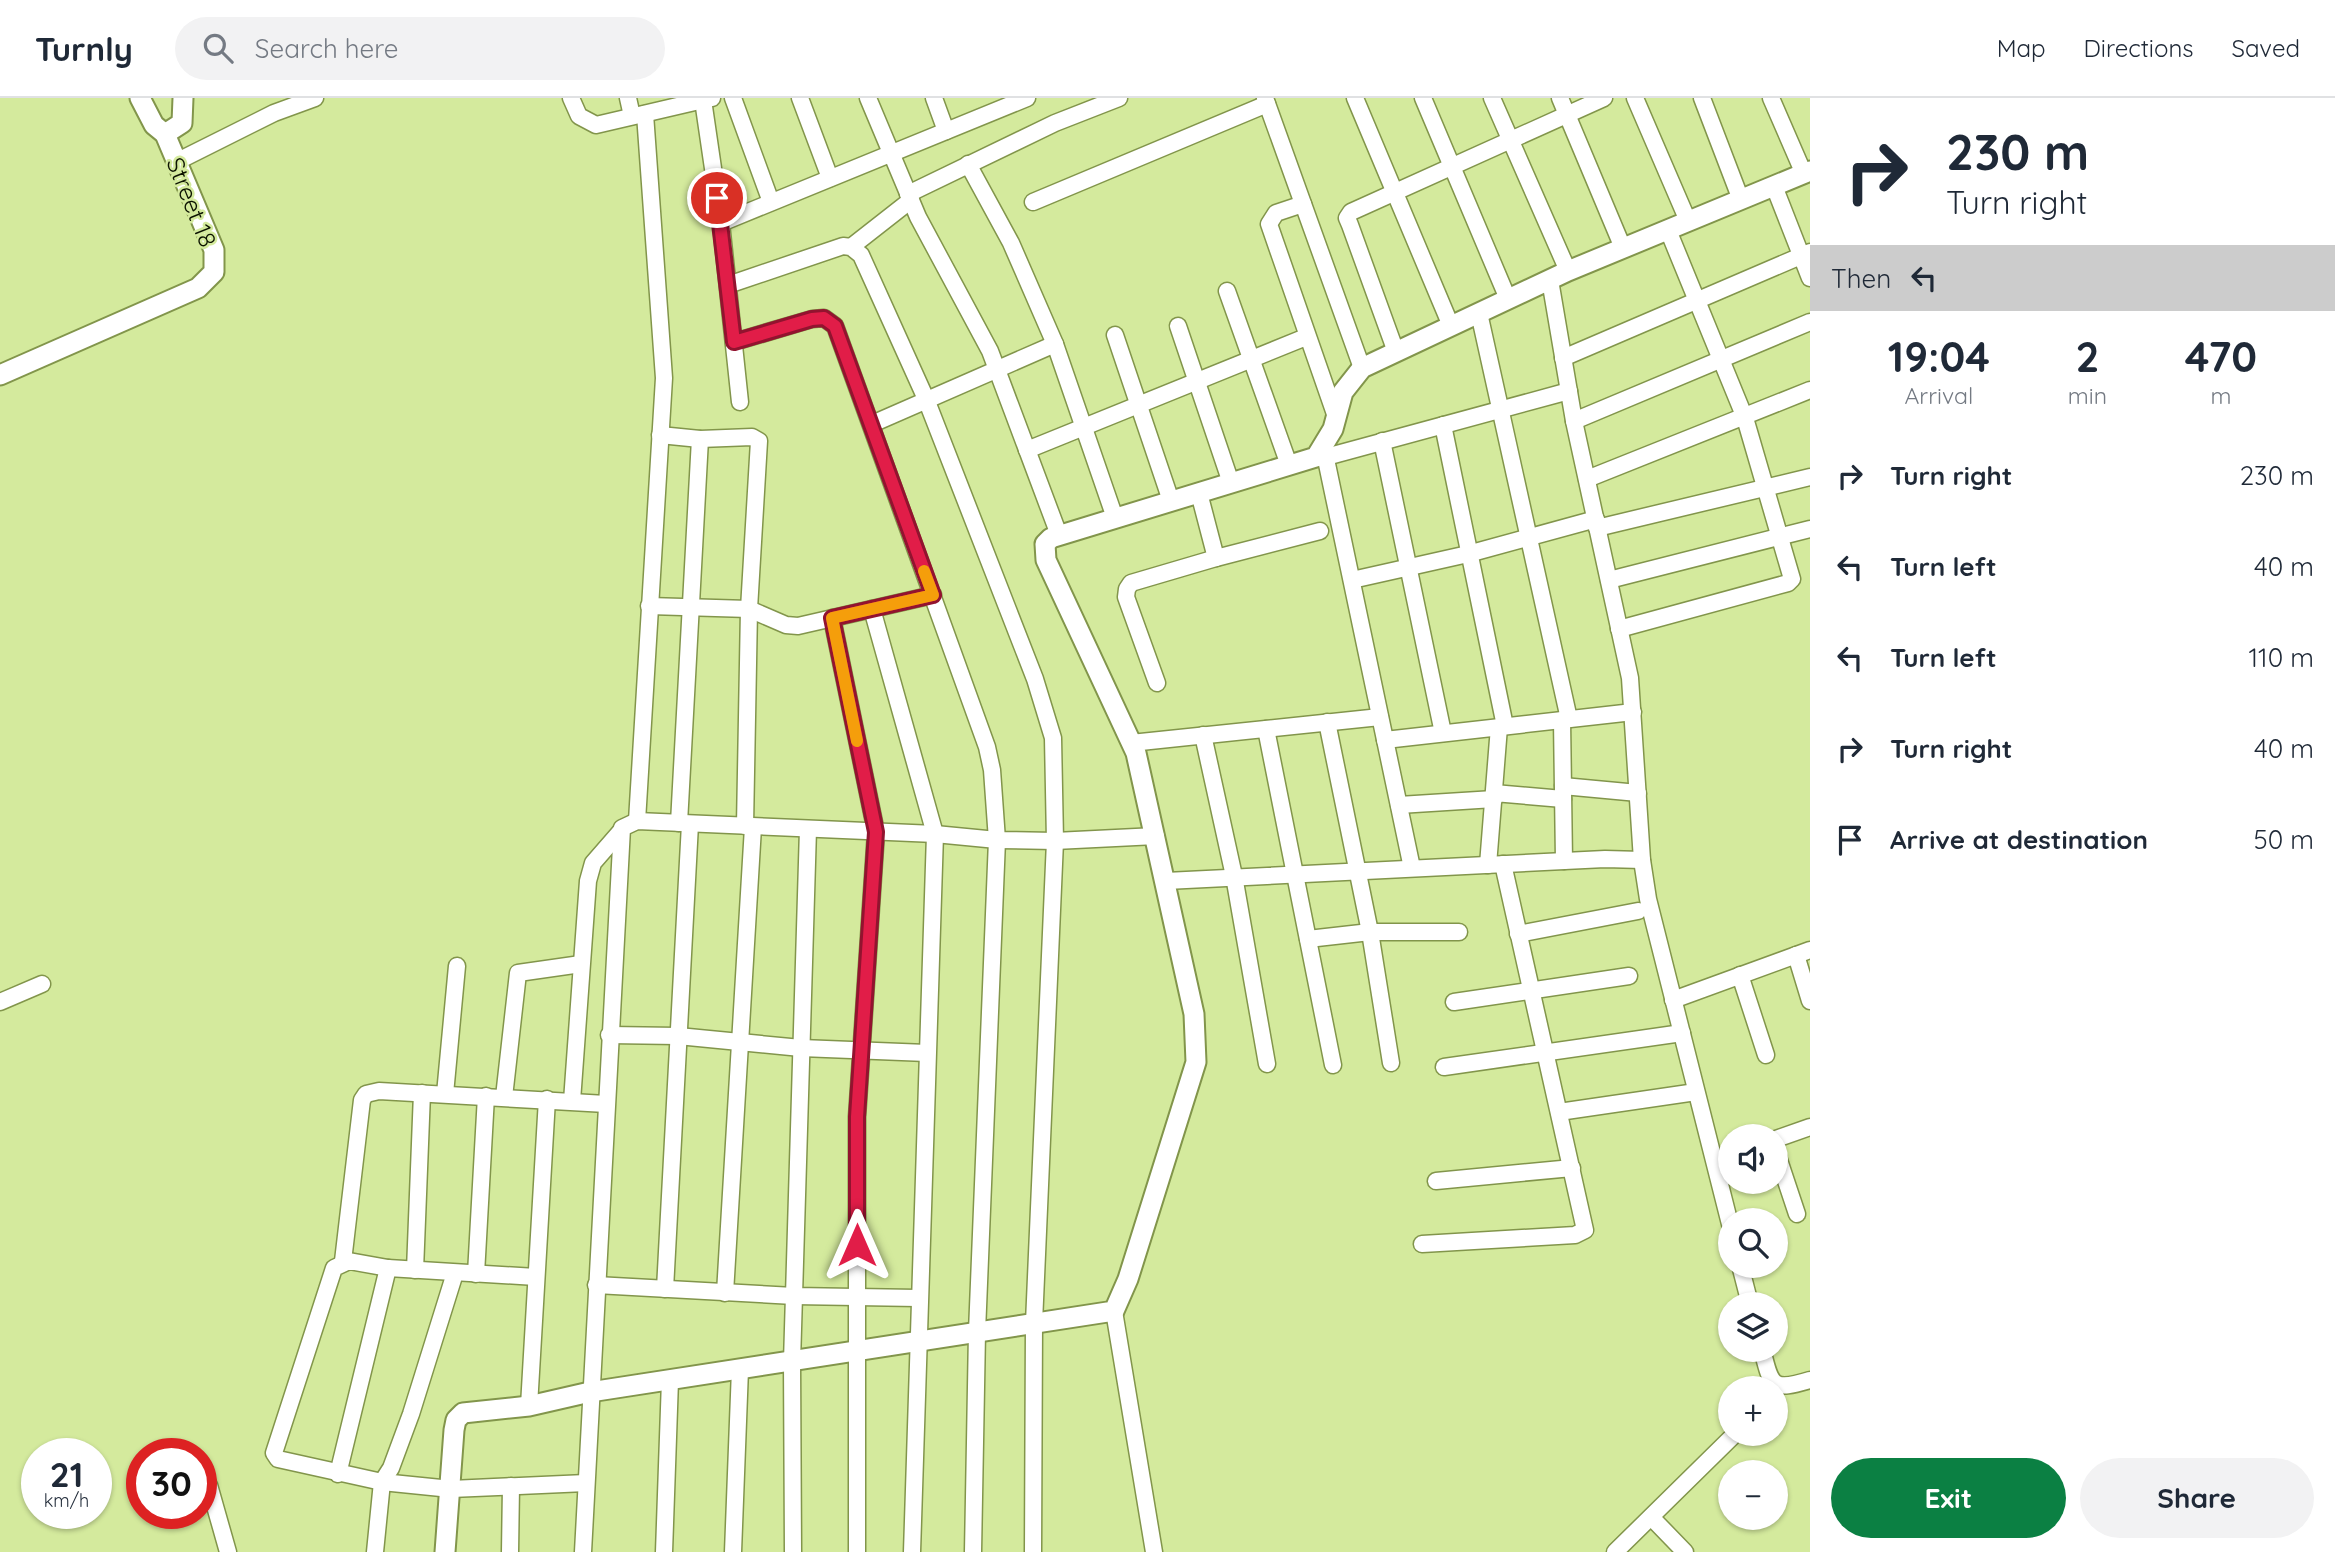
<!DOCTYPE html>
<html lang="en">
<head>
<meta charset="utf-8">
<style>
	:root { --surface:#fff; --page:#f2f2f3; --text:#1f2937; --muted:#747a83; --line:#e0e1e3; --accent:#0b8043 }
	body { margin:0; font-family:Quicksand,sans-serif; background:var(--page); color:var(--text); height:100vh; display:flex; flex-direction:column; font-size:26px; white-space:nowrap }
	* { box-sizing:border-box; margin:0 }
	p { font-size:23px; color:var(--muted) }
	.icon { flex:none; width:38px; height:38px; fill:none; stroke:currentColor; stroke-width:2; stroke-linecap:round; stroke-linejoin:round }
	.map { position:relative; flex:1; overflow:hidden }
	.side { display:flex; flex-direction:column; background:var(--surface); width:525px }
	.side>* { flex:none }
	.banner { background:#fff; color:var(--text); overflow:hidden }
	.tools { position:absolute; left:1718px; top:1026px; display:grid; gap:14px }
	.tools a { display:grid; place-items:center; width:70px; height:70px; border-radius:50%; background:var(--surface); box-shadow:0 2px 5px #0004; font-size:35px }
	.speed { position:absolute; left:21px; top:1340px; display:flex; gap:14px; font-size:35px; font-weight:700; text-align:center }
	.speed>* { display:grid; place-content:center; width:91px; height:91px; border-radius:50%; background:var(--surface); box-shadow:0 2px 5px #0004; line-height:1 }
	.speed small { font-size:18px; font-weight:400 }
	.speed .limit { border:10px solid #d22; background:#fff; color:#111 }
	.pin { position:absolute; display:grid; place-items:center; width:60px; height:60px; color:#fff; margin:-30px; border:4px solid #fff; border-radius:50%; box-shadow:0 2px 7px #0007 }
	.me { position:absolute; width:77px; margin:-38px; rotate:0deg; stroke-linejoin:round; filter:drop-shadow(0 0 5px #0008) }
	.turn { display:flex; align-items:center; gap:24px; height:147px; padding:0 21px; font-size:32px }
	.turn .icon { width:91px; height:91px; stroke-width:2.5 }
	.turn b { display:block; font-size:49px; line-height:60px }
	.then { display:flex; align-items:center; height:66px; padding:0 21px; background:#0003; gap:14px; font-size:26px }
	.eta { display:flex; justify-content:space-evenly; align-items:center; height:119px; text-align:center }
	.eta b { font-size:42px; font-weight:700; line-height:49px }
	.action { display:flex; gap:14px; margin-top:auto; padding:14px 21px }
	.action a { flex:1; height:80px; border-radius:42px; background:var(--accent); color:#fff; font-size:28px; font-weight:700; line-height:80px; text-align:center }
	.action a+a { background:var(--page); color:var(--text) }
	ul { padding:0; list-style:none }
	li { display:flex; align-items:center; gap:21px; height:91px; padding:0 21px }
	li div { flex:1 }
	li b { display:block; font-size:26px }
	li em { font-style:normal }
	header { display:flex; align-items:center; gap:42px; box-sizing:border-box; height:98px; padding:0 35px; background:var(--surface); border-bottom:2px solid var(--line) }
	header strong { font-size:33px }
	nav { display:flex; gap:38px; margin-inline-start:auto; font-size:24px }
	.search { width:490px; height:63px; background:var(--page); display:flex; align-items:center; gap:18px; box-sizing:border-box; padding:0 24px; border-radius:38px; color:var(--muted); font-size:26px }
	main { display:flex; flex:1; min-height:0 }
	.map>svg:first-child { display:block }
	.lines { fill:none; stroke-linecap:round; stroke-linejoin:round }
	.minor-casing { stroke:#82954b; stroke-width:19 }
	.tertiary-casing { stroke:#82954b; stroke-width:23 }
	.minor { stroke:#fff; stroke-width:16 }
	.tertiary { stroke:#fff; stroke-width:19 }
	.route-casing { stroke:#92132f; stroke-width:18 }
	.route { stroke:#e11d48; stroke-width:12 }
	.slow { stroke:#f59e0b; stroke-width:12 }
	.labels { text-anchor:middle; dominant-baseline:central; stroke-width:5; stroke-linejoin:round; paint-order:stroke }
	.street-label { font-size:24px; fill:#0c1300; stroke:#d4ea9d }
</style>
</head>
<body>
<header>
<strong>Turnly</strong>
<div class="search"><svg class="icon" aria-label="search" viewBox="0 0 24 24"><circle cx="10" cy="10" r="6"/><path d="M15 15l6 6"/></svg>Search here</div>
<nav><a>Map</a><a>Directions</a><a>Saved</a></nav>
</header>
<main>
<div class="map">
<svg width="1810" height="1454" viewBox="0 0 1810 1454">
	<rect width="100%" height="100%" fill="#d4ea9d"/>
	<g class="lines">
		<!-- minor casing -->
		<g class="minor-casing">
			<g id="minor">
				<polyline points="571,0 579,18 596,27 712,0"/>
				<polyline points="628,0 632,18"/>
				<polyline points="733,0 771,104"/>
				<polyline points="800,0 830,80"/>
				<polyline points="868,0 918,119 990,253 1059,437"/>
				<polyline points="934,0 946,33"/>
				<polyline points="1265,0 1362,270"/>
				<polyline points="1355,0 1451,228"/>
				<polyline points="1423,0 1508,201"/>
				<polyline points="1492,0 1568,173"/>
				<polyline points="1560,0 1623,150"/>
				<polyline points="1635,0 1688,123"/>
				<polyline points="1702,0 1741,102"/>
				<polyline points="1771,0 1804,76"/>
				<polyline points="703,2 721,125 740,304"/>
				<polyline points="176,64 274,15 315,0"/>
				<polyline points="968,66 1011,145 1055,246 1115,420"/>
				<polyline points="1774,88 1810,180"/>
				<polyline points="908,96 1055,25 1119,0"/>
				<polyline points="1033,104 1267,6"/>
				<polyline points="1303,106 1276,115 1269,126 1336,319"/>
				<polyline points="721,125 1027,0"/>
				<polyline points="851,149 911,102"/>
				<polyline points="1550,182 1574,323 1630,580 1642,762 1648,801 1731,1130"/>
				<polyline points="728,187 843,148 851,149 861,157 926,301 1035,581 1053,640 1055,743 1034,1225 1033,1454"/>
				<polyline points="1227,193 1289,367"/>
				<polyline points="1479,215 1569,621"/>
				<polyline points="1178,228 1231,385"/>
				<polyline points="1115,237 1171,403"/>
				<polyline points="734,244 812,221 824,220 835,228 987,649 992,672 997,742 977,1234 973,1454"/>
				<polyline points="1396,254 1350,127 1347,120 1351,114 1604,0"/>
				<polyline points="1563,260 1810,154"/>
				<polyline points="1574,323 1810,224"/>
				<polyline points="872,326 1055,246"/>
				<polyline points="1443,327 1505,628"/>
				<polyline points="660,337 700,341 752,339 759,343 749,511 745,728"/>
				<polyline points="1382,343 1443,635"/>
				<polyline points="1323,347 1412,770"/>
				<polyline points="1027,352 1306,239"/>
				<polyline points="1326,359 1569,293"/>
				<polyline points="1587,381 1810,292"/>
				<polyline points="1597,430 1810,379"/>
				<polyline points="1216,460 1320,433"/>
				<polyline points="1352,482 1468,456 1596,421"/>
				<polyline points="1609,482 1810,431"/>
				<polyline points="649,508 749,511 786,527 798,528 933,497"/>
				<polyline points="872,511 935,736 912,1454"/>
				<polyline points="832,520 876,734 857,1019 857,1454"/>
				<polyline points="1619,531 1788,485 1792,481 1745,320 1668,132"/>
				<polyline points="1157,585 1126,499 1127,491 1131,485 1216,460 1199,395"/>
				<polyline points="1562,622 1564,763"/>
				<polyline points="1327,624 1370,834 1391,965"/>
				<polyline points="1266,631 1333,967"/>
				<polyline points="1203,637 1234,778 1267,966"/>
				<polyline points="1385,642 1633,614"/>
				<polyline points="1131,645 1380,619"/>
				<polyline points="1563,688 1638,695"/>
				<polyline points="1494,695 1563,701"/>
				<polyline points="1399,707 1494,701"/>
				<polyline points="637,723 664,280 645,16"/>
				<polyline points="679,725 700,341"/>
				<polyline points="1488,767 1499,629"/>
				<polyline points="1166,783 1605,761 1642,762"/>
				<polyline points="1518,836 1638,813"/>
				<polyline points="1308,841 1370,834 1459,834"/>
				<polyline points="1796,857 1810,903"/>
				<polyline points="1740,877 1766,957"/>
				<polyline points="1673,902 1810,852"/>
				<polyline points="0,904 42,886"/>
				<polyline points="1454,904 1629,878"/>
				<polyline points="609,937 678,938 801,950 927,955"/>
				<polyline points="1444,969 1682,935"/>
				<polyline points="445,996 457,868"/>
				<polyline points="504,999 518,875 581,866"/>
				<polyline points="572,1003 588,783 593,765 620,734"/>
				<polyline points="1559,1014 1696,994"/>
				<polyline points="1776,1041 1810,1029"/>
				<polyline points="1776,1053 1797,1116"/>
				<polyline points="1436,1083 1572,1070"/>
				<polyline points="1422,1146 1575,1137 1585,1132 1503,766"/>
				<polyline points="343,1163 362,1002 366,996 379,993 606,1006"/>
				<polyline points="1740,1167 1750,1206"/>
				<polyline points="415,1172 422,995"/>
				<polyline points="476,1176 486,998"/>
				<polyline points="536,1179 388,1170 349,1163 334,1170 274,1355 278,1361 382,1384 451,1391 586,1385"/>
				<polyline points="596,1187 794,1198 918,1200"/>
				<polyline points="665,1191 690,726"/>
				<polyline points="725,1195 753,729"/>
				<polyline points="1114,1213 1154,1454"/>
				<path d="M1762,1251C1771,1287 1771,1294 1810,1282"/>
				<polyline points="529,1308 547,1001"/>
				<polyline points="338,1376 388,1170"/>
				<polyline points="209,1387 228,1454"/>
				<polyline points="1651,1419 1685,1454"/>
				<polyline points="375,1454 382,1384 391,1370 411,1316 455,1175"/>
				<polyline points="510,1454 511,1388"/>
				<polyline points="583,1454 622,730 637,723 935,736 997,742 1055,743 1156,738"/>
				<polyline points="664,1454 670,1282"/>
				<polyline points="733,1454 740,1271"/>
				<polyline points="793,1454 792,1264 808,731"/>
				<polyline points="1615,1454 1736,1335"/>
			</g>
		</g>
		<!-- tertiary casing -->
		<g class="tertiary-casing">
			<g id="tertiary">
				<polyline points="165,36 182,25 183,0"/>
				<polyline points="0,277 198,190 214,174 214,152 165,36 154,27 140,0"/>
				<polyline points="445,1454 454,1332 456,1322 463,1315 529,1308 590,1294 1114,1213 1128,1181 1196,964 1194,916 1136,655 1046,462 1045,446 1051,440 1316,359 1333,331 1343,294 1362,270 1568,173 1810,73"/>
			</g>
		</g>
		<!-- minor -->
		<use href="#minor" class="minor"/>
		<!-- tertiary -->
		<use href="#tertiary" class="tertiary"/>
	</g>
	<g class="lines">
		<!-- route casing -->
		<g class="route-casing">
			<polyline id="route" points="717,100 734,244 812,221 824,220 835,228 933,497 832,520 876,734 857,1019 857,1147"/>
		</g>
		<!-- route -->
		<use href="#route" class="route"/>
		<!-- slow -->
		<polyline class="slow" points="857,643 832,520 933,497 924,473"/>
	</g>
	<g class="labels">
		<!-- street labels -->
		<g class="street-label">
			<text transform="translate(192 104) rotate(68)">Street 18</text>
		</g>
	</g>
</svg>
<div class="tools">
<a><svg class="icon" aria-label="sound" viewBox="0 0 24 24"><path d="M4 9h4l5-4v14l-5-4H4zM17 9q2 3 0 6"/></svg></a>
<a><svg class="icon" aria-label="search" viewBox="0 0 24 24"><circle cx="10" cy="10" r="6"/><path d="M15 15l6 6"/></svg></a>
<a><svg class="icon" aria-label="layers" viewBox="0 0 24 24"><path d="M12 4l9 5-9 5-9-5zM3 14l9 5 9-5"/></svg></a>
<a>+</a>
<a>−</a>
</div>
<div class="speed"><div>21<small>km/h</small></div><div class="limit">30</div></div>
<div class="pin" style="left:717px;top:100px;background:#d93025"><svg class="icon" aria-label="arrive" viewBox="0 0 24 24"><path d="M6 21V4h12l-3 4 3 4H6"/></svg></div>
<svg class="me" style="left:857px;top:1147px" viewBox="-20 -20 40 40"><path d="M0-17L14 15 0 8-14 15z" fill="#e11d48" stroke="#fff" stroke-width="4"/></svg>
</div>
<section class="side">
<div class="banner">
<div class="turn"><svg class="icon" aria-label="right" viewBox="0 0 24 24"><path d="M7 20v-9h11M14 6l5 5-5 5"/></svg><div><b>230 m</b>Turn right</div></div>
<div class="then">Then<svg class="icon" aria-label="left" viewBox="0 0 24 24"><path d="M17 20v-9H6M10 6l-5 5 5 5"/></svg></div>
</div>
<div class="eta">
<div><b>19:04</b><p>Arrival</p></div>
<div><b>2</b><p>min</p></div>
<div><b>470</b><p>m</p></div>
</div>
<ul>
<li><svg class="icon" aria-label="right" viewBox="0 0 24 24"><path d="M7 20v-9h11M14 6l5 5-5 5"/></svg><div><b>Turn right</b></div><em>230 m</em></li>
<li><svg class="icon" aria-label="left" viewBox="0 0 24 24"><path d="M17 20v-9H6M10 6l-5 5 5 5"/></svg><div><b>Turn left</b></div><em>40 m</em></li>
<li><svg class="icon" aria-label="left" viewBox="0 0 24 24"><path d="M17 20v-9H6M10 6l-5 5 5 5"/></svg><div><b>Turn left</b></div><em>110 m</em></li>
<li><svg class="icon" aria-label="right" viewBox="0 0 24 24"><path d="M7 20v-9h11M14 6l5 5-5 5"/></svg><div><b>Turn right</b></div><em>40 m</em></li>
<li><svg class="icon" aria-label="arrive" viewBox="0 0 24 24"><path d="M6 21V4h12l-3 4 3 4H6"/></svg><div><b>Arrive at destination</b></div><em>50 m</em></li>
</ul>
<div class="action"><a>Exit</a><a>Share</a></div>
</section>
</main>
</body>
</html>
